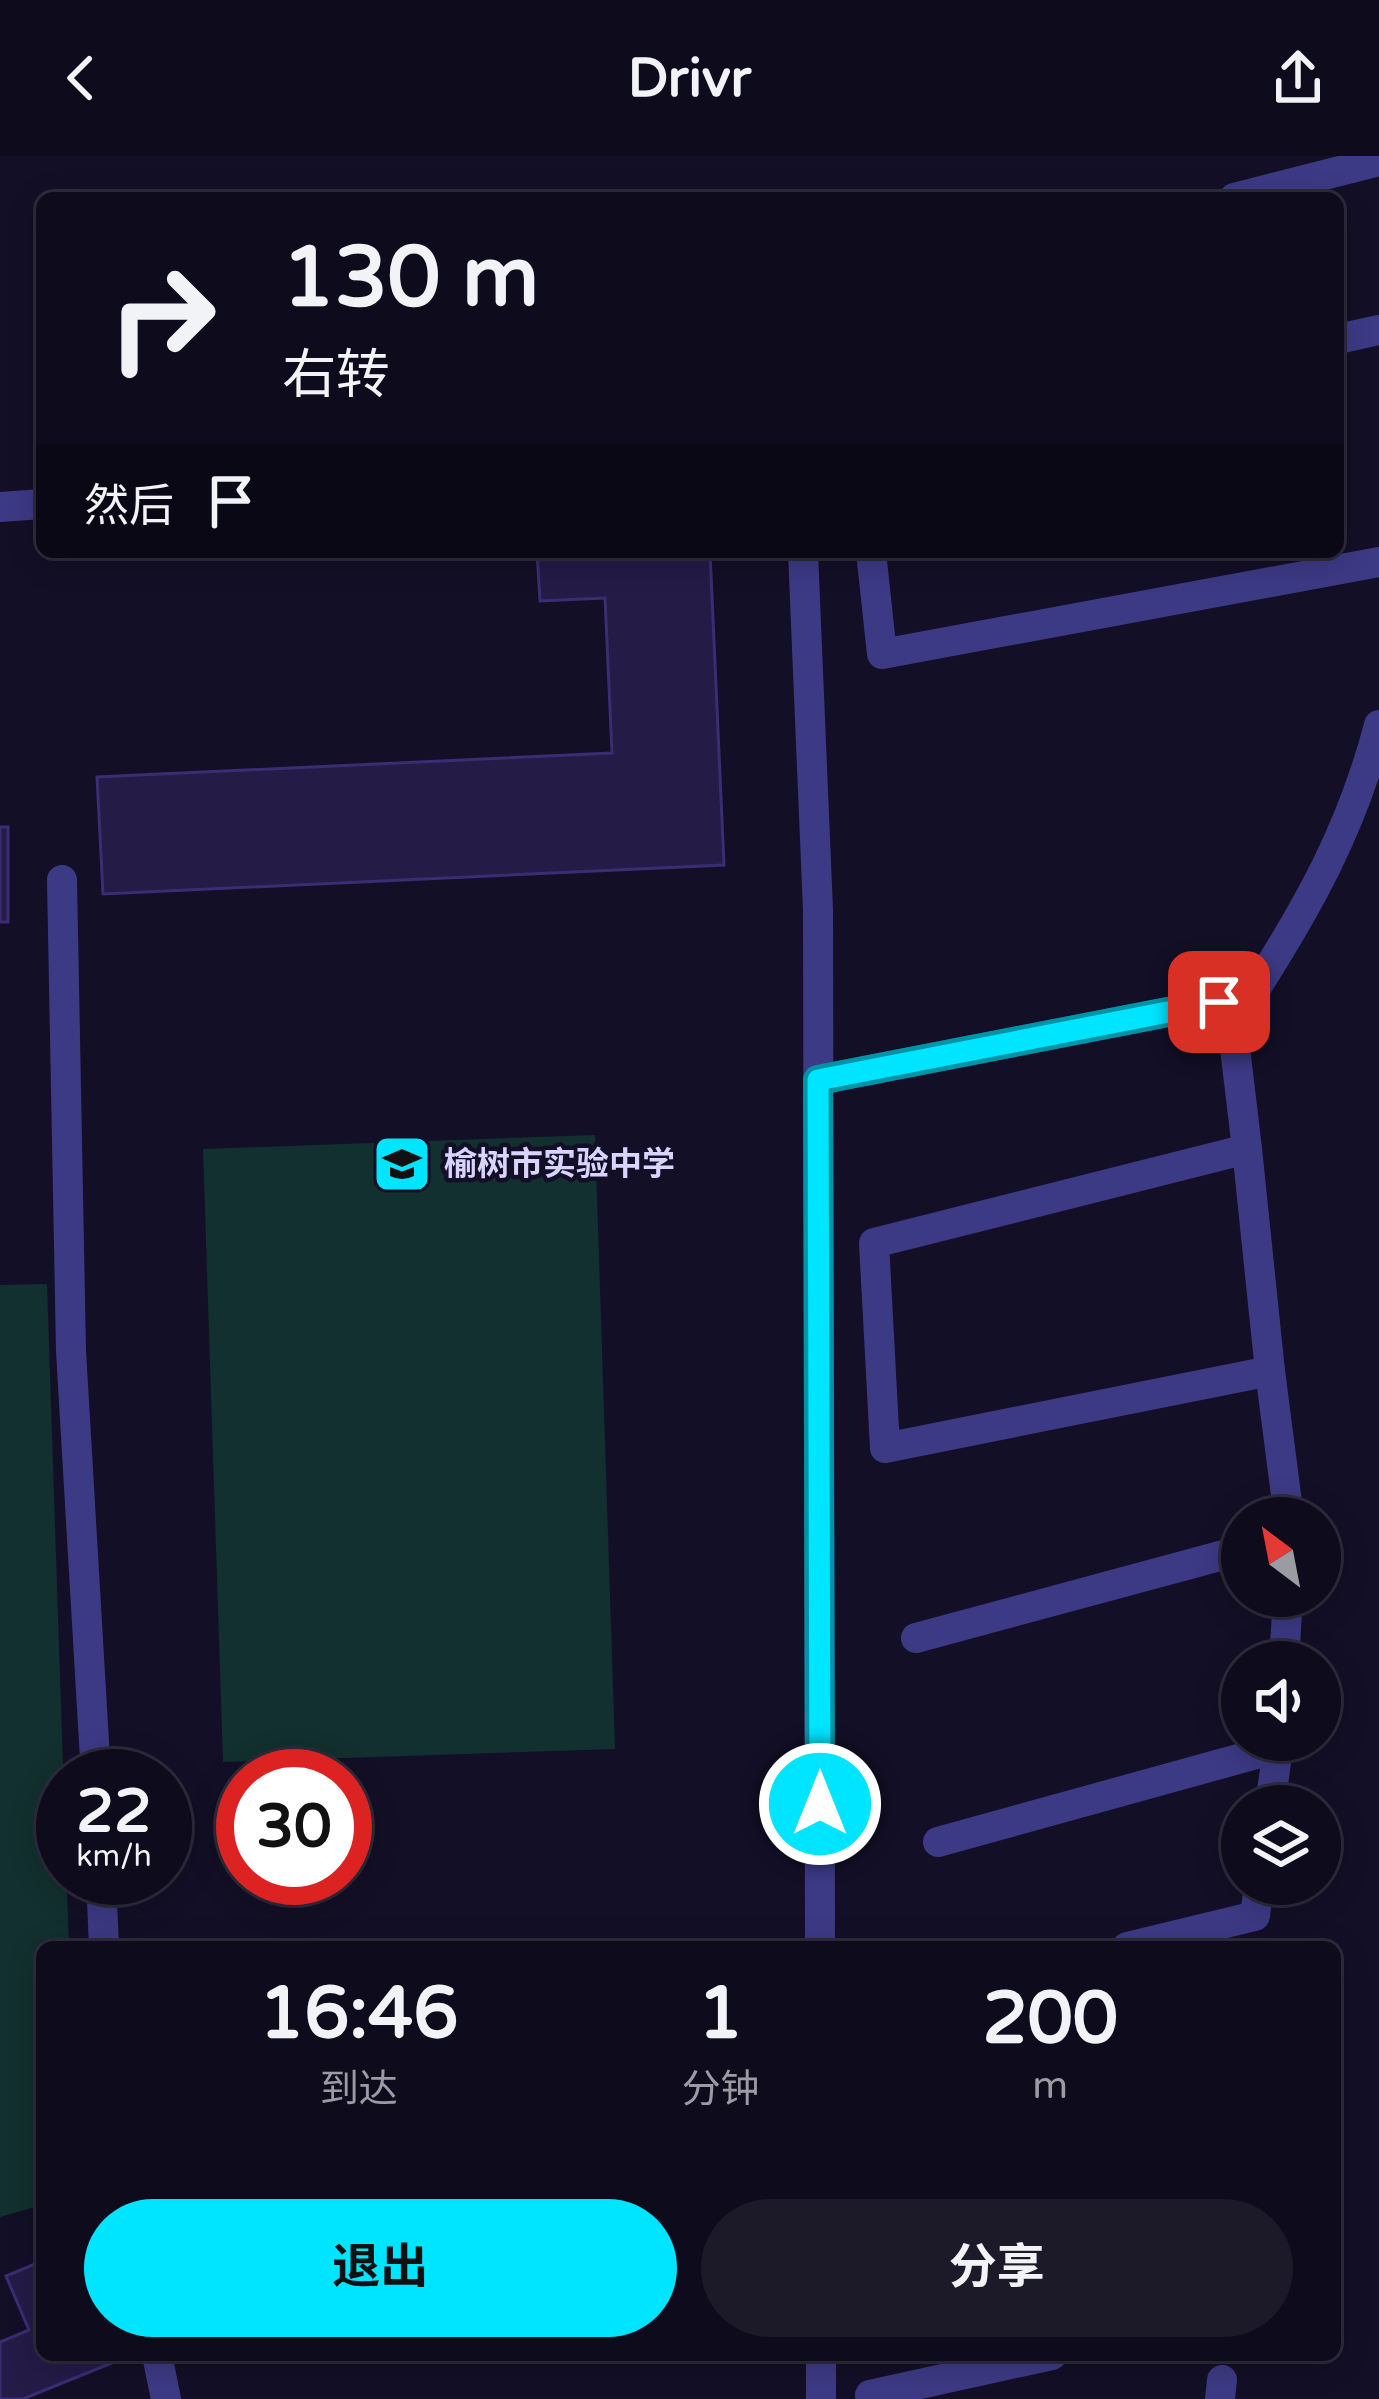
<!DOCTYPE html>
<html lang="zh">
<head>
<meta charset="utf-8">
<style>
	:root { --surface:#0e0b1c; --page:#1c1929; --text:#f1f3f6; --muted:#9b9ba3; --line:#2e2b3b; --accent:#00e5ff }
	body { margin:0; font-family:"Varela Round","Noto Sans SC",sans-serif; background:var(--page); color:var(--text); height:100vh; display:flex; flex-direction:column; font-size:45px; white-space:nowrap }
	* { box-sizing:border-box; margin:0 }
	p { font-size:39px; color:var(--muted) }
	.icon { flex:none; width:66px; height:66px; fill:none; stroke:currentColor; stroke-width:2; stroke-linecap:round; stroke-linejoin:round }
	.map { position:relative; flex:1; overflow:hidden }
	.panel { position:absolute; left:36px; top:1785px; width:1305px; height:420px; display:flex; flex-direction:column; background:var(--surface); border-radius:18px; box-shadow:0 6px 30px #0003,0 0 0 3px var(--line) }
	.panel>* { flex:none }
	.guide { position:absolute; left:36px; top:36px; width:1308px; height:366px; border-radius:18px; box-shadow:0 6px 30px #0003,0 0 0 3px var(--line); background:#0e0b1c; color:var(--text); overflow:hidden }
	.needle { width:78px; rotate:328deg }
	.controls { position:absolute; left:1221px; top:1341px; display:grid; gap:24px }
	.controls a { display:grid; place-items:center; width:120px; height:120px; border-radius:50%; background:var(--surface); box-shadow:0 6px 30px #0003,0 0 0 3px var(--line); font-size:60px }
	.speed { position:absolute; left:36px; top:1593px; display:flex; gap:24px; font-size:60px; font-weight:700; text-align:center }
	.speed>* { display:grid; place-content:center; width:156px; height:156px; border-radius:50%; background:var(--surface); box-shadow:0 6px 30px #0003,0 0 0 3px var(--line); line-height:1 }
	.speed small { font-size:30px; font-weight:400 }
	.speed .limit { border:18px solid #d22; background:#fff; color:#111 }
	.pin { position:absolute; display:grid; place-items:center; width:102px; height:102px; color:#fff; margin:-51px; border-radius:24px; box-shadow:0 6px 18px #0006 }
	.me { position:absolute; width:132px; margin:-66px; rotate:0deg; stroke-linejoin:round; filter:drop-shadow(0 0 9px #0008) }
	.turn { display:flex; align-items:center; gap:42px; height:252px; padding:0 48px; font-size:54px }
	.turn .icon { width:156px; height:156px; stroke-width:2.5 }
	.turn b { display:block; font-size:84px; line-height:102px }
	.then { display:flex; align-items:center; height:114px; padding:0 48px; background:#0003; gap:24px; font-size:45px }
	.eta { display:flex; justify-content:space-evenly; align-items:center; height:204px; text-align:center }
	.eta b { font-size:72px; font-weight:700; line-height:84px }
	.cta { display:flex; gap:24px; margin-top:auto; padding:24px 48px }
	.cta a { flex:1; height:138px; border-radius:72px; background:var(--accent); color:#111; font-size:48px; font-weight:700; line-height:138px; text-align:center }
	.cta a+a { background:var(--page); color:var(--text) }
	header { display:flex; justify-content:space-between; align-items:center; height:156px; padding:0 48px; background:var(--surface); font-size:54px; font-weight:700 }
	.map>svg:first-child { display:block }
	.park { fill:#12302f }
	.building { fill:#241b47; stroke:#3b2d73; stroke-width:3 }
	.lines { fill:none; stroke-linecap:round; stroke-linejoin:round }
	.minor { stroke:#3d3a85; stroke-width:30 }
	.route-casing { stroke:#0095a6; stroke-width:30 }
	.route { stroke:#00e5ff; stroke-width:21 }
	.labels { text-anchor:middle; dominant-baseline:central; stroke-width:9; stroke-linejoin:round; paint-order:stroke }
	.poi-label { font-size:33px; font-weight:bold; fill:#d9d4ff; stroke:#130f26; text-anchor:start }
</style>
</head>
<body>
<header><svg class="icon" aria-label="back" viewBox="0 0 24 24"><path d="M15 5l-7 7 7 7"/></svg>Drivr<svg class="icon" aria-label="share" viewBox="0 0 24 24"><path d="M12 15V3M7 8l5-5 5 5M5 13v7h14v-7"/></svg></header>
<div class="map">
<svg width="1379" height="2243" viewBox="0 0 1379 2243">
	<rect width="100%" height="100%" fill="#130f26"/>
	<!-- park -->
	<g class="park">
		<polygon points="595,979 615,1593 223,1606 203,993"/>
		<polygon points="47,1128 69,1791 42,1791 42,2049 0,2061 0,1129"/>
	</g>
	<!-- building -->
	<g class="building">
		<polygon points="537,396 710,396 724,709 103,738 97,621 612,597 605,442 540,445"/>
		<rect x="0" y="671" width="8" height="95"/>
		<polygon points="42,2105 42,2199 124,2202 23,2243 0,2243 0,2186 29,2174 6,2120"/>
	</g>
	<g class="lines">
		<!-- minor -->
		<g class="minor">
			<polyline points="1234,42 1379,5"/>
			<polyline points="1338,183 1379,174"/>
			<polyline points="0,351 42,348"/>
			<polyline points="803,396 818,754 820,1791"/>
			<polyline points="871,396 882,498 1379,406"/>
			<polyline points="62,724 71,1195 96,1620"/>
			<path d="M818,924L1251,840C1308,751 1352,673 1379,569"/>
			<polygon points="1247,993 1270,1215 885,1292 874,1087"/>
			<polyline points="1247,993 1235,892 1251,840"/>
			<polyline points="1270,1215 1289,1362"/>
			<polyline points="916,1482 1242,1394"/>
			<polyline points="1284,1506 1288,1440"/>
			<polyline points="1270,1650 1278,1592"/>
			<polyline points="938,1686 1278,1592 1279,1584"/>
			<polyline points="101,1722 104,1791"/>
			<polyline points="1127,1791 1255,1760 1259,1728"/>
			<polyline points="157,2199 166,2243"/>
			<polyline points="821,2199 821,2243"/>
			<polyline points="870,2239 1052,2199"/>
			<polyline points="1220,2243 1222,2224"/>
		</g>
	</g>
	<g class="lines">
		<!-- route casing -->
		<g class="route-casing">
			<polyline id="route" points="820,1648 818,924 1219,846"/>
		</g>
		<!-- route -->
		<use href="#route" class="route"/>
	</g>
	<!-- icons -->
	<defs>
		<g id="school-square" transform="scale(3)"><rect x="-9" y="-9" width="18" height="18" rx="4" fill="#00e5ff" stroke="#130f26"/><path d="M0-5L7-2L0 1L-7-2ZM-4 1L0 2.5L4 1V4Q0 6-4 4Z" fill="#111"/></g>
	</defs>
	<g fill-rule="evenodd">
		<use href="#school-square" x="402" y="1008"/>
	</g>
	<g class="labels">
		<!-- poi labels -->
		<g class="poi-label">
			<text x="444" y="1008">榆树市实验中学</text>
		</g>
	</g>
</svg>
<div class="controls">
<a><svg class="needle" viewBox="-14 -14 28 28"><path d="M0-13l5 13h-10z" fill="#e53935"/><path d="M0 13l5-13h-10z" fill="#9b9ba3"/></svg></a>
<a><svg class="icon" aria-label="sound" viewBox="0 0 24 24"><path d="M4 9h4l5-4v14l-5-4H4zM17 9q2 3 0 6"/></svg></a>
<a><svg class="icon" aria-label="layers" viewBox="0 0 24 24"><path d="M12 4l9 5-9 5-9-5zM3 14l9 5 9-5"/></svg></a>
</div>
<div class="speed"><div>22<small>km/h</small></div><div class="limit">30</div></div>
<div class="pin" style="left:1219px;top:846px;background:#d93025"><svg class="icon" aria-label="arrive" viewBox="0 0 24 24"><path d="M6 21V4h12l-3 4 3 4H6"/></svg></div>
<svg class="me" style="left:820px;top:1648px" viewBox="-20 -20 40 40"><circle r="17" fill="#00e5ff" stroke="#fff" stroke-width="3"/><path d="M0-11L8 9 0 5-8 9z" fill="#fff"/></svg>
<div class="guide">
<div class="turn"><svg class="icon" aria-label="right" viewBox="0 0 24 24"><path d="M7 20v-9h11M14 6l5 5-5 5"/></svg><div><b>130 m</b>右转</div></div>
<div class="then">然后<svg class="icon" aria-label="arrive" viewBox="0 0 24 24"><path d="M6 21V4h12l-3 4 3 4H6"/></svg></div>
</div>
<section class="panel">
<div class="eta">
<div><b>16:46</b><p>到达</p></div>
<div><b>1</b><p>分钟</p></div>
<div><b>200</b><p>m</p></div>
</div>
<div class="cta"><a>退出</a><a>分享</a></div>
</section>
</div>
</body>
</html>
